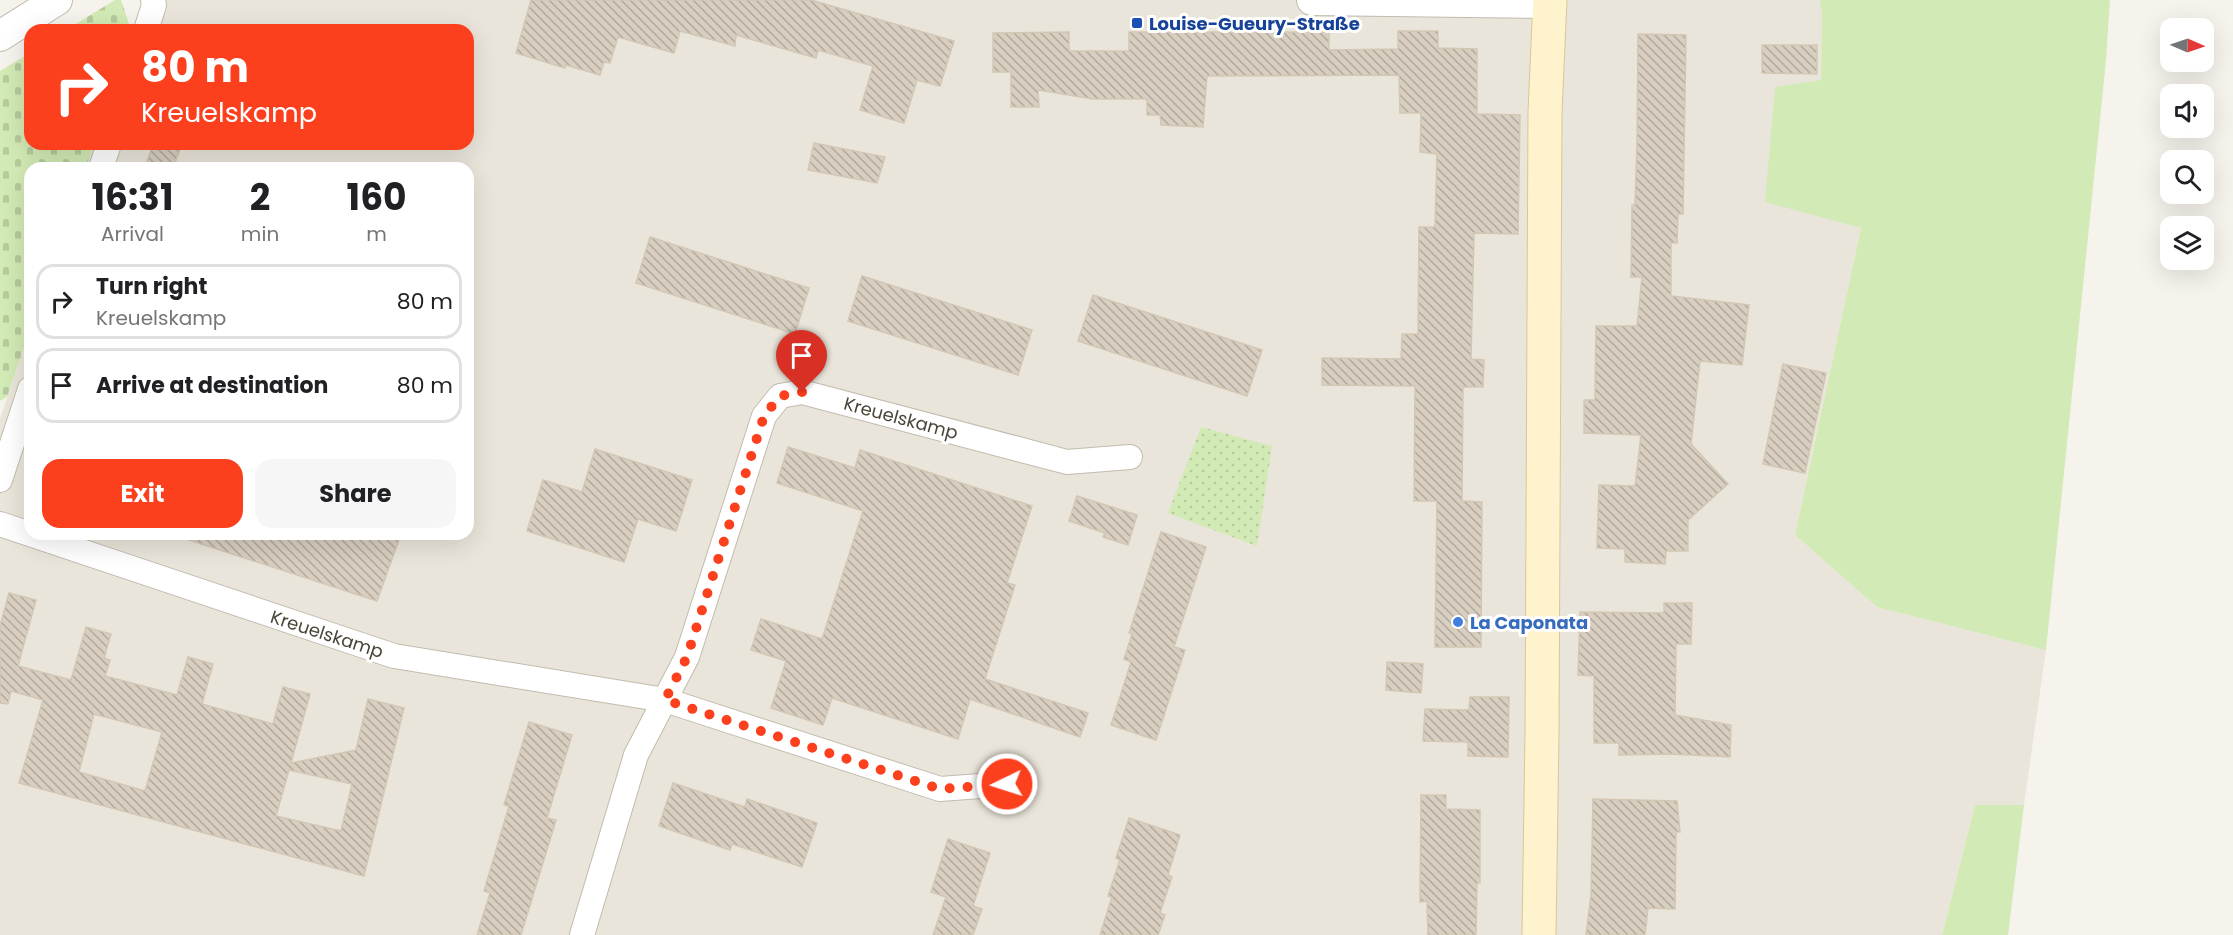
<!DOCTYPE html>
<html lang="en">
<head>
<meta charset="utf-8">
<style>
	:root { --surface:#fff; --page:#f6f6f6; --text:#202124; --muted:#757577; --line:#e0e0e0; --accent:#fc3f1d }
	body { margin:0; font-family:Poppins,sans-serif; background:var(--page); color:var(--text); height:100vh; display:flex; flex-direction:column; font-size:22px; white-space:nowrap }
	* { box-sizing:border-box; margin:0 }
	p { font-size:20px; color:var(--muted) }
	.icon { flex:none; width:33px; height:33px; fill:none; stroke:currentColor; stroke-width:2; stroke-linecap:round; stroke-linejoin:round }
	.map { position:relative; flex:1; overflow:hidden }
	.side { position:absolute; left:24px; top:162px; width:450px; height:378px; display:flex; flex-direction:column; background:var(--surface); border-radius:18px; box-shadow:0 6px 24px #0002 }
	.side>* { flex:none }
	.top-card { position:absolute; left:24px; top:24px; width:450px; height:126px; border-radius:18px; box-shadow:0 6px 24px #0002; background:#fc3f1d; color:#fff; overflow:hidden }
	.needle { width:39px; rotate:92deg }
	.buttons { position:absolute; left:2160px; top:18px; display:grid; gap:12px }
	.buttons a { display:grid; place-items:center; width:54px; height:54px; border-radius:12px; background:var(--surface); box-shadow:0 6px 24px #0002; font-size:30px }
	.pin { position:absolute; display:grid; place-items:center; width:51px; height:51px; color:#fff; margin:-62px -26px; border-radius:50% 50% 50% 0; rotate:-45deg; box-shadow:0 0 6px #0007 }
	.pin .icon { rotate:45deg }
	.me { position:absolute; width:66px; margin:-33px; rotate:266deg; stroke-linejoin:round; filter:drop-shadow(0 0 4px #0008) }
	.turn { display:flex; align-items:center; gap:21px; height:126px; padding:0 18px; font-size:27px }
	.turn .icon { width:78px; height:78px; stroke-width:2.5 }
	.turn b { display:block; font-size:42px; line-height:51px }
	.eta { display:flex; justify-content:space-evenly; align-items:center; height:102px; text-align:center }
	.eta b { font-size:36px; font-weight:700; line-height:42px }
	.action { display:flex; gap:12px; margin-top:auto; padding:12px 18px }
	.action a { flex:1; height:69px; border-radius:18px; background:var(--accent); color:#fff; font-size:24px; font-weight:700; line-height:69px; text-align:center }
	.action a+a { background:var(--page); color:var(--text) }
	ul { padding:0; list-style:none }
	li { display:flex; align-items:center; gap:18px; height:75px; margin:0 12px 9px; padding:0 6px; border:3px solid var(--line); border-radius:18px }
	li div { flex:1 }
	li b { display:block; font-size:22px }
	li em { font-style:normal }
	.map>svg:first-child { display:block }
	.residential { fill:#eae5da }
	.green { fill:#d2eab5 }
	.cemetery { fill:url(#cemetery-stones) }
	.park { fill:url(#park-dots) }
	.building { fill:url(#building-back-hatch); stroke:#d3c7b4; stroke-width:1.5; fill-rule:evenodd }
	.lines { fill:none; stroke-linecap:round; stroke-linejoin:round }
	.minor-casing { stroke:#c2bbae; stroke-width:26 }
	.tertiary-casing { stroke:#c2bbae; stroke-width:32 }
	.secondary-casing { stroke:#d6c79b; stroke-width:35 }
	.minor { stroke:#fff; stroke-width:24 }
	.tertiary { stroke:#fff; stroke-width:30 }
	.secondary { stroke:#fff3cd; stroke-width:33 }
	.route { stroke:#fc3f1d; stroke-width:10; stroke-dasharray:0 18 }
	.transit-dot { fill:#1a4fb4; stroke:#fff; stroke-width:2 }
	.shop-dot { fill:#3f7fe0; stroke:#fff; stroke-width:2 }
	.labels { text-anchor:middle; dominant-baseline:central; stroke-width:6; stroke-linejoin:round; paint-order:stroke }
	.transit-label { font-size:18px; font-weight:bold; fill:#164399; stroke:#fff; text-anchor:start }
	.street-label { font-size:18px; fill:#4b4439; stroke:#fff }
	.shop-label { font-size:18px; font-weight:bold; fill:#366cbe; stroke:#fff; text-anchor:start }
</style>
</head>
<body>
<div class="map">
<svg width="2233" height="935" viewBox="0 0 2233 935">
	<defs>
		<pattern id="cemetery-stones" width="16" height="16" patternUnits="userSpaceOnUse" patternTransform="scale(1.5)"><rect width="16" height="16" fill="#d2eab5"/><path d="M2 7V4a2 2 0 0 1 4 0v3zM10 15v-3a2 2 0 0 1 4 0v3z" fill="#b6ca9c"/></pattern>
		<pattern id="park-dots" width="8" height="8" patternUnits="userSpaceOnUse" patternTransform="scale(1.5)"><rect width="8" height="8" fill="#d2eab5"/><path d="M2 2h.1M6 6h.1" fill="none" stroke="#b6ca9c" stroke-width="1.8" stroke-linecap="round"/></pattern>
		<pattern id="building-back-hatch" width="6" height="6" patternUnits="userSpaceOnUse" patternTransform="scale(1.5)"><rect width="6" height="6" fill="#d8cfc1"/><path d="M-1 5l2 2M0 0l6 6M5-1l2 2" fill="none" stroke="#b1aa9e"/></pattern>
	</defs>
	<rect width="100%" height="100%" fill="#f6f3ec"/>
	<!-- residential -->
	<polygon class="residential" points="143,0 1820,0 1822,14 1821,81 1861,228 1795,535 1877,607 2046,650 2024,805 1975,805 1942,935 0,935 0,419 30,330 30,534 468,534 468,168 86,168 94,144 468,144 468,30 133,30"/>
	<!-- green -->
	<g class="green">
		<polygon points="1820,0 2110,0 2106,60 2046,650 1877,607 1795,535 1861,228 1765,202 1775,87 1821,80 1822,14"/>
		<polygon points="1975,805 2024,805 2008,935 1942,935"/>
	</g>
	<!-- cemetery -->
	<g class="cemetery">
		<polygon points="115,0 121,0 131,30 66,30"/>
		<polygon points="30,53 30,144 94,144 86,168 30,168 30,330 7,397 0,401 0,71"/>
	</g>
	<!-- park -->
	<polygon class="park" points="1201,427 1272,446 1257,546 1168,513"/>
	<!-- building -->
	<g class="building">
		<polygon points="531,0 811,0 954,41 940,86 917,80 904,123 860,110 873,66 818,50 816,58 736,35 735,46 680,31 674,53 618,37 610,63 604,62 600,75 566,65 565,68 516,53"/>
		<polygon points="1398,31 1438,31 1438,48 1477,49 1477,114 1520,115 1518,234 1474,233 1471,359 1484,360 1483,387 1463,387 1462,501 1482,502 1481,647 1435,647 1437,501 1414,501 1415,386 1322,385 1322,358 1401,359 1402,334 1418,334 1419,227 1435,227 1437,154 1420,152 1421,113 1400,113 1399,75 1207,76 1203,127 1161,125 1160,115 1147,115 1147,99 1093,99 1038,90 1039,107 1011,107 1011,72 993,72 993,33 1069,32 1069,51 1129,51 1129,32 1329,32 1329,50 1398,49"/>
		<polygon points="1638,34 1686,35 1683,214 1678,214 1677,243 1671,243 1671,296 1749,305 1742,365 1700,361 1691,444 1728,484 1688,520 1688,551 1666,551 1665,564 1625,562 1625,549 1597,548 1599,485 1635,486 1641,435 1584,433 1584,400 1595,400 1596,326 1637,326 1642,277 1631,277 1632,205 1635,205 1637,145"/>
		<polygon points="1762,45 1817,45 1817,74 1762,73"/>
		<polygon points="814,143 885,157 877,183 808,170"/>
		<polygon points="153,144 182,144 173,168 145,168"/>
		<polygon points="650,237 809,288 795,334 636,283"/>
		<polygon points="862,276 1032,330 1018,375 848,321"/>
		<polygon points="1093,295 1262,350 1247,396 1078,341"/>
		<polygon points="1783,364 1826,373 1805,473 1763,464"/>
		<polygon points="788,447 855,468 860,450 1032,506 1007,583 1015,585 985,679 1088,713 1080,737 970,699 958,739 832,698 823,725 771,708 786,661 751,650 761,619 822,639 863,511 777,483"/>
		<polygon points="595,449 692,480 676,531 638,519 624,562 527,531 543,480 582,492"/>
		<polygon points="1077,496 1137,515 1128,545 1103,537 1105,533 1069,521"/>
		<polygon points="1161,532 1206,547 1174,647 1185,650 1156,740 1111,725 1131,662 1124,659 1132,634 1129,633"/>
		<polygon points="187,534 401,534 377,601 186,539"/>
		<path d="M9,593L36,600L18,666L71,680L86,627L111,634L104,658L110,660L105,676L177,695L188,657L213,664L202,704L273,724L283,687L310,694L291,763L356,750L368,699L404,708L364,876L19,783L43,700L11,691L8,704L0,703V626ZM94,714L162,732L145,791L79,772ZM289,770L352,784L341,831L276,816Z"/>
		<polygon points="1664,603 1692,603 1691,644 1676,644 1675,715 1731,725 1730,757 1670,754 1619,755 1619,743 1594,743 1594,676 1578,675 1580,612 1664,613"/>
		<polygon points="1387,662 1423,664 1421,693 1386,690"/>
		<polygon points="1470,697 1509,697 1508,757 1468,756 1468,742 1423,741 1425,709 1469,710"/>
		<polygon points="529,722 572,735 547,818 556,820 521,935 477,935 490,893 484,891 509,806 504,805"/>
		<polygon points="673,783 745,807 747,799 817,823 802,867 732,844 730,850 659,826"/>
		<polygon points="1421,795 1446,795 1446,809 1480,810 1480,883 1477,883 1476,935 1428,935 1427,901 1420,902"/>
		<polygon points="1593,799 1677,801 1680,832 1676,832 1675,909 1648,908 1645,935 1586,935 1591,895"/>
		<polygon points="1129,818 1180,835 1168,875 1172,877 1160,913 1165,915 1158,935 1100,935 1112,897 1108,896 1120,860 1116,858"/>
		<polygon points="948,839 990,853 973,906 982,909 973,935 933,935 946,897 931,892"/>
	</g>
	<g class="lines">
		<!-- minor casing -->
		<g class="minor-casing">
			<g id="minor">
				<polyline points="146,30 154,5 153,0"/>
				<polyline points="101,168 109,144"/>
				<polyline points="0,480 30,389"/>
				<polyline points="0,524 394,656 665,700 940,789 1007,784"/>
				<polyline points="582,935 636,755 687,657 764,416 780,396 802,392 1067,462 1130,457"/>
			</g>
		</g>
		<!-- tertiary casing -->
		<g class="tertiary-casing">
			<g id="tertiary">
				<polyline points="1312,0 1550,3"/>
				<polyline points="0,36 57,0"/>
			</g>
		</g>
		<!-- secondary casing -->
		<g class="secondary-casing">
			<polyline id="secondary" points="1539,935 1542,733 1545,112 1550,0"/>
		</g>
		<!-- minor -->
		<use href="#minor" class="minor"/>
		<!-- tertiary -->
		<use href="#tertiary" class="tertiary"/>
		<!-- secondary -->
		<use href="#secondary" class="secondary"/>
	</g>
	<g class="lines">
		<!-- route -->
		<polyline class="route" points="802,392 780,396 764,416 687,657 665,700 940,789 1007,784"/>
	</g>
	<!-- markers -->
	<rect class="transit-dot" x="1131" y="17" width="12" height="12" rx="3"/>
	<circle class="shop-dot" cx="1458" cy="622" r="6"/>
	<g class="labels">
		<!-- transit labels -->
		<g class="transit-label">
			<text x="1149" y="23">Louise-Gueury-Straße</text>
		</g>
		<!-- street labels -->
		<g class="street-label">
			<text transform="translate(901 418) rotate(15)">Kreuelskamp</text>
			<text transform="translate(327 634) rotate(18)">Kreuelskamp</text>
		</g>
		<!-- shop labels -->
		<g class="shop-label">
			<text x="1470" y="622">La Caponata</text>
		</g>
	</g>
</svg>
<div class="buttons">
<a><svg class="needle" viewBox="-14 -14 28 28"><path d="M0-13l5 13h-10z" fill="#e53935"/><path d="M0 13l5-13h-10z" fill="#757577"/></svg></a>
<a><svg class="icon" aria-label="sound" viewBox="0 0 24 24"><path d="M4 9h4l5-4v14l-5-4H4zM17 9q2 3 0 6"/></svg></a>
<a><svg class="icon" aria-label="search" viewBox="0 0 24 24"><circle cx="10" cy="10" r="6"/><path d="M15 15l6 6"/></svg></a>
<a><svg class="icon" aria-label="layers" viewBox="0 0 24 24"><path d="M12 4l9 5-9 5-9-5zM3 14l9 5 9-5"/></svg></a>
</div>
<div class="pin" style="left:802px;top:392px;background:#d93025"><svg class="icon" aria-label="arrive" viewBox="0 0 24 24"><path d="M6 21V4h12l-3 4 3 4H6"/></svg></div>
<svg class="me" style="left:1007px;top:784px" viewBox="-20 -20 40 40"><circle r="17" fill="#fc3f1d" stroke="#fff" stroke-width="3"/><path d="M0-11L8 9 0 5-8 9z" fill="#fff"/></svg>
<div class="top-card">
<div class="turn"><svg class="icon" aria-label="right" viewBox="0 0 24 24"><path d="M7 20v-9h11M14 6l5 5-5 5"/></svg><div><b>80 m</b>Kreuelskamp</div></div>
</div>
<section class="side">
<div class="eta">
<div><b>16:31</b><p>Arrival</p></div>
<div><b>2</b><p>min</p></div>
<div><b>160</b><p>m</p></div>
</div>
<ul>
<li><svg class="icon" aria-label="right" viewBox="0 0 24 24"><path d="M7 20v-9h11M14 6l5 5-5 5"/></svg><div><b>Turn right</b><p>Kreuelskamp</p></div><em>80 m</em></li>
<li><svg class="icon" aria-label="arrive" viewBox="0 0 24 24"><path d="M6 21V4h12l-3 4 3 4H6"/></svg><div><b>Arrive at destination</b></div><em>80 m</em></li>
</ul>
<div class="action"><a>Exit</a><a>Share</a></div>
</section>
</div>
</body>
</html>
